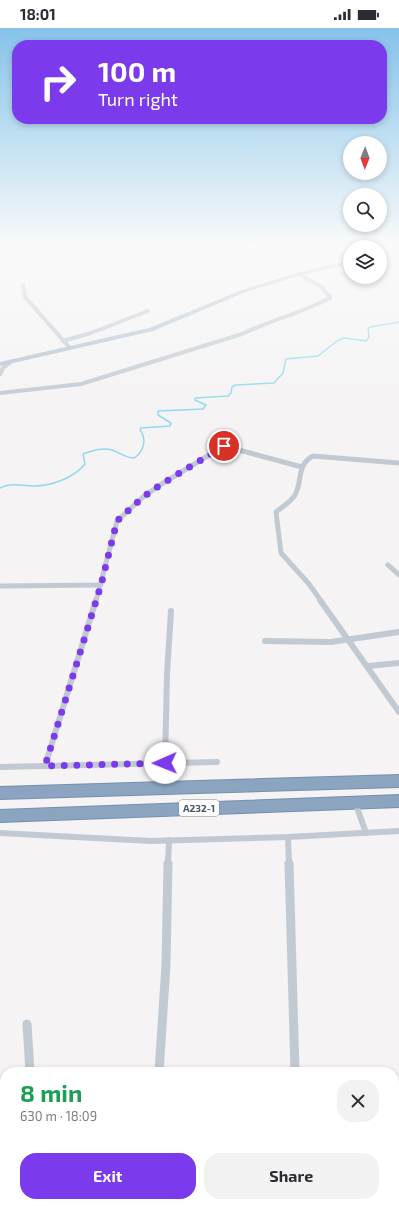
<!DOCTYPE html>
<html lang="en">
<head>
<meta charset="utf-8">
<style>
	:root { --surface:#fff; --page:#f2f2f3; --text:#2b2b33; --muted:#7c7c81; --accent:#7c3aed }
	body { margin:0; font-family:"Exo 2",sans-serif; background:var(--page); color:var(--text); height:100vh; display:flex; flex-direction:column; font-size:15px; white-space:nowrap }
	* { box-sizing:border-box; margin:0 }
	p { font-size:13px; color:var(--muted) }
	.icon { flex:none; width:22px; height:22px; fill:none; stroke:currentColor; stroke-width:2; stroke-linecap:round; stroke-linejoin:round }
	.map { position:relative; flex:1; overflow:hidden }
	.panel { position:absolute; left:0px; top:1039px; width:399px; height:140px; display:flex; flex-direction:column; background:var(--surface); border-radius:16px 16px 0 0; box-shadow:0 2px 6px #0003 }
	.panel>* { flex:none }
	.hud { position:absolute; left:12px; top:12px; width:375px; height:84px; border-radius:16px; box-shadow:0 2px 6px #0003; background:#7c3aed; color:#fff; overflow:hidden }
	.needle { width:26px; rotate:181deg }
	.buttons { position:absolute; left:343px; top:108px; display:grid; gap:8px }
	.buttons a { display:grid; place-items:center; width:44px; height:44px; border-radius:50%; background:var(--surface); box-shadow:0 2px 6px #0003; font-size:20px }
	.pin { position:absolute; display:grid; place-items:center; width:34px; height:34px; color:#fff; margin:-17px; border:2px solid #fff; border-radius:50%; box-shadow:0 1px 4px #0007 }
	.me { position:absolute; width:44px; margin:-22px; rotate:269deg; stroke-linejoin:round; filter:drop-shadow(0 0 3px #0008) }
	.turn { display:flex; align-items:center; gap:14px; height:84px; padding:0 20px; font-size:18px }
	.turn .icon { width:52px; height:52px; stroke-width:2.5 }
	.turn b { display:block; font-size:28px; line-height:34px }
	.round { display:grid; place-items:center; flex:none; width:42px; height:42px; border-radius:16px; background:var(--page) }
	.headline { display:flex; align-items:center; justify-content:space-between; height:68px; padding:0 20px }
	h1 { font-size:24px; font-weight:700; line-height:30px; color:#1e9e55 }
	.action { display:flex; gap:8px; margin-top:auto; padding:8px 20px }
	.action a { flex:1; height:46px; border-radius:16px; background:var(--accent); color:#fff; font-size:16px; font-weight:700; line-height:46px; text-align:center }
	.action a+a { background:var(--page); color:var(--text) }
	.status { display:flex; justify-content:space-between; align-items:center; height:28px; padding:0 20px; background:var(--surface); direction:ltr }
	.status svg { height:11px; fill:currentColor }
	.map>svg:first-child { display:block }
	.lines { fill:none; stroke-linecap:round; stroke-linejoin:round }
	.stream { stroke:#90daee; stroke-width:1.5 }
	.highway-casing { stroke:#7690ad; stroke-width:2 }
	.street-far3 { stroke:#c1cad2; stroke-width:4 }
	.street-far2 { stroke:#c1cad2; stroke-width:5 }
	.street-far1 { stroke:#c1cad2; stroke-width:6 }
	.street { stroke:#c1cad2; stroke-width:9 }
	.primary { fill:#b3c2d1; fill-rule:evenodd }
	.highway { fill:#8ba5c1; fill-rule:evenodd }
	.route { stroke:#7c3aed; stroke-width:7; stroke-dasharray:0 12.6 }
	.labels { text-anchor:middle; dominant-baseline:central; stroke-width:3; stroke-linejoin:round; paint-order:stroke }
	.shield { fill:#fff; stroke:#808990; stroke-width:1 }
	.shield-label { font-size:10px; font-weight:bold; fill:#4a5661 }
</style>
</head>
<body>
<div class="status"><b>18:01</b><svg viewBox="0 0 49 12"><path d="M0 12V9h3v3zM5 12V6h3v6zM10 12V3h3v9zM15 12V0h3v12zM26 1h20v11H26zM47 4h2v5h-2z"/></svg></div>
<div class="map">
<svg width="399" height="1179" viewBox="0 0 399 1179">
	<rect width="100%" height="100%" fill="#f5f3f3"/>
	<g class="lines">
		<!-- stream -->
		<path class="stream" d="M0,460C12,454 21,458 34,458C51,458 74,450 85,436L83,426C92,423 103,419 112,422C120,425 126,430 134,430C144,424 147,411 140,402L141,400L170,398L171,395L158,387V383L203,381L206,377L195,372V370L228,368L231,365L232,359L236,357L274,355L283,345L286,331L318,328L337,313L344,310L366,313L369,309L368,301L370,299L399,294"/>
		<!-- highway casing -->
		<g class="highway-casing">
			<g id="highway">
				<polygon points="399,747 399,759 0,771 0,759"/>
				<polygon points="399,767 399,779 0,794 0,782"/>
			</g>
		</g>
		<!-- street-far3 -->
		<g class="street-far3">
			<polyline points="23,257 25,269 69,319"/>
			<polyline points="63,313 91,305 148,283"/>
			<polyline points="0,346 3,340 11,334"/>
			<path d="M0,365L81,356L242,306C270,292 302,285 330,270L322,259L299,246"/>
		</g>
		<!-- street-far2 -->
		<g class="street-far2">
			<polyline points="388,537 399,547"/>
			<polyline points="0,558 101,557"/>
			<polyline points="96,573 117,493 143,469 160,457 224,418 302,439"/>
			<path d="M321,573L309,556L281,525L276,484C282,479 291,474 295,467C303,453 296,437 313,428L399,435"/>
		</g>
		<!-- street-far1 -->
		<g class="street-far1">
			<polyline points="320,572 399,684"/>
			<polyline points="265,613 331,614 399,604"/>
			<polyline points="368,638 399,635"/>
			<polyline points="165,735 167,646 171,583"/>
			<polyline points="45,738 96,572"/>
			<polyline points="0,739 217,734"/>
			<polyline points="355,774 366,805"/>
			<polyline points="0,805 151,813 288,809 399,803"/>
			<polyline points="288,809 289,836"/>
			<polyline points="168,836 169,812"/>
		</g>
		<!-- street -->
		<g class="street">
			<polyline points="289,835 295,1044"/>
			<polyline points="27,996 30,1044"/>
			<polyline points="159,1044 166,937 168,835"/>
			<polyline points="0,1151 5,1149"/>
			<polyline points="152,1174 152,1179"/>
			<polyline points="299,1174 299,1179"/>
		</g>
		<!-- primary -->
		<g class="primary">
			<polygon points="399,220 399,224 380,228 380,224"/>
			<polygon points="350,232 350,236 301,247 246,264 153,303 0,338 0,334 149,300 242,262 297,245"/>
		</g>
		<!-- highway -->
		<use href="#highway" class="highway"/>
	</g>
	<!-- sky -->
	<linearGradient id="sky" x2="0" y2="1"><stop stop-color="#85c3ea"/><stop offset="0.57" stop-color="#fafafa"/><stop offset="1" stop-color="#fafafa" stop-opacity="0"/></linearGradient>
	<rect width="399" height="382" fill="url(#sky)"/>
	<g class="lines">
		<!-- route -->
		<polyline class="route" points="165,735 45,738 101,557 117,493 143,469 160,457 224,418"/>
	</g>
	<g class="labels">
		<!-- shield labels -->
		<rect class="shield" x="179" y="772" width="40" height="16" rx="3"/>
		<g class="shield-label">
			<text x="199" y="780">A232-1</text>
		</g>
	</g>
</svg>
<div class="buttons">
<a><svg class="needle" viewBox="-14 -14 28 28"><path d="M0-13l5 13h-10z" fill="#e53935"/><path d="M0 13l5-13h-10z" fill="#7c7c81"/></svg></a>
<a><svg class="icon" aria-label="search" viewBox="0 0 24 24"><circle cx="10" cy="10" r="6"/><path d="M15 15l6 6"/></svg></a>
<a><svg class="icon" aria-label="layers" viewBox="0 0 24 24"><path d="M12 4l9 5-9 5-9-5zM3 14l9 5 9-5"/></svg></a>
</div>
<div class="pin" style="left:224px;top:418px;background:#d93025"><svg class="icon" aria-label="arrive" viewBox="0 0 24 24"><path d="M6 21V4h12l-3 4 3 4H6"/></svg></div>
<svg class="me" style="left:165px;top:735px" viewBox="-20 -20 40 40"><circle r="19" fill="#fff"/><path d="M0-13L10 11 0 6-10 11z" fill="#7c3aed"/></svg>
<div class="hud">
<div class="turn"><svg class="icon" aria-label="right" viewBox="0 0 24 24"><path d="M7 20v-9h11M14 6l5 5-5 5"/></svg><div><b>100 m</b>Turn right</div></div>
</div>
<section class="panel">
<div class="headline"><div><h1>8 min</h1><p>630 m · 18:09</p></div><a class="round"><svg class="icon" aria-label="close" viewBox="0 0 24 24"><path d="M6 6l12 12M18 6L6 18"/></svg></a></div>
<div class="action"><a>Exit</a><a>Share</a></div>
</section>
</div>
</body>
</html>
